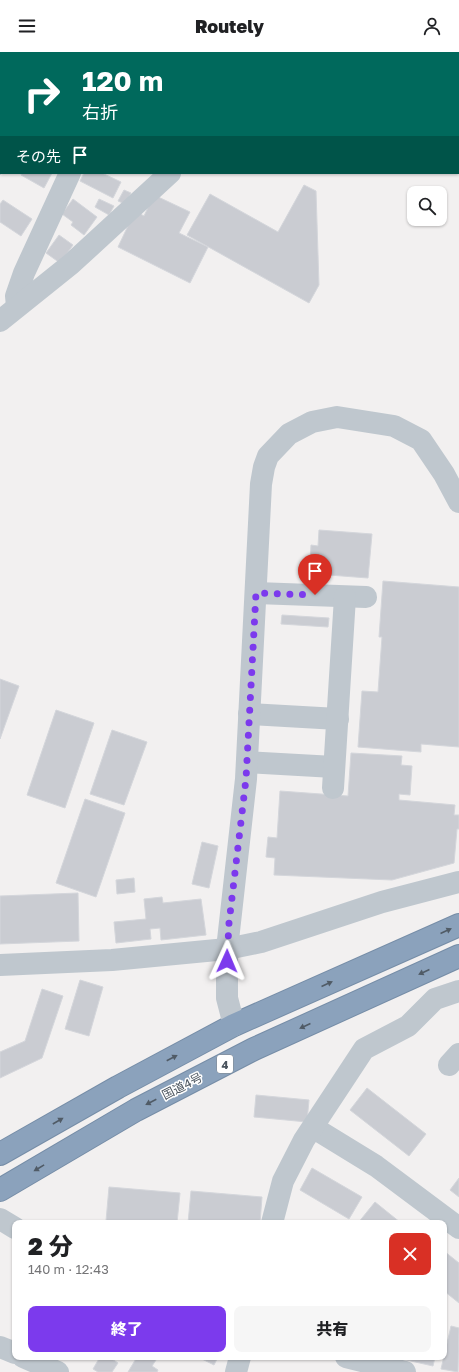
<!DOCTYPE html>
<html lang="ja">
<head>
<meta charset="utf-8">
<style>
	:root { --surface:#fff; --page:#f6f6f6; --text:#202124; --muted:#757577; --accent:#7c3aed }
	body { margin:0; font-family:"Golos Text","Noto Sans JP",sans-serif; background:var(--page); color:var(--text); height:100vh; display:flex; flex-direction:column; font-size:15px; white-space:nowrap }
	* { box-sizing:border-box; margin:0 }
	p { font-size:13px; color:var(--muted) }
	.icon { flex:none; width:22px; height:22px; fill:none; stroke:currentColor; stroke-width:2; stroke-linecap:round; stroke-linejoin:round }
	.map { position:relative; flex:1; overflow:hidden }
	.drawer { position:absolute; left:12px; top:1168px; width:435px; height:140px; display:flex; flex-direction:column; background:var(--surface); border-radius:8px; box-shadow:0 1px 3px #0004 }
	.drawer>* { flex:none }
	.hud { position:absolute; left:0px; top:0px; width:459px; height:122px; box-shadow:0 1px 3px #0004; background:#00695c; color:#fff; overflow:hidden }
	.fabs { position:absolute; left:407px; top:134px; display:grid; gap:8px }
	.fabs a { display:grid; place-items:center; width:40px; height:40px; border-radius:8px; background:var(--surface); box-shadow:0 1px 3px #0004; font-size:20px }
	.pin { position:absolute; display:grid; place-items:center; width:34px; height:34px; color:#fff; margin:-41px -17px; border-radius:50% 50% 50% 0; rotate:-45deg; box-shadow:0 0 4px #0007 }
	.pin .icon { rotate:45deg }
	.me { position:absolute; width:44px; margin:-22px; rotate:1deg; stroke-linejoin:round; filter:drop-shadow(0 0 3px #0008) }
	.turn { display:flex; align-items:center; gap:14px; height:84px; padding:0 16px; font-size:18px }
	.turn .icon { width:52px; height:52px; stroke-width:2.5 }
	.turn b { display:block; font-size:28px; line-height:34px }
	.then { display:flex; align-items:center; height:38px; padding:0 16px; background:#0003; gap:8px; font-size:15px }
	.round { display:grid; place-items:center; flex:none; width:42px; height:42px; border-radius:8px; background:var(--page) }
	.head { display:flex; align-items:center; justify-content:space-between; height:68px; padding:0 16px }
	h1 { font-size:24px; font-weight:800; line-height:30px }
	.button { display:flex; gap:8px; margin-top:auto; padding:8px 16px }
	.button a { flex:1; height:46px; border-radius:8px; background:var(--accent); color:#fff; font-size:16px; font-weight:800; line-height:46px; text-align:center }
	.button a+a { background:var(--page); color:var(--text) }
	header { display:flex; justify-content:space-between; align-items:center; height:52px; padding:0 16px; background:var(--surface); font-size:18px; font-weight:800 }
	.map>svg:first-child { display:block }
	.building { fill:#caccd2; stroke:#d4d6db }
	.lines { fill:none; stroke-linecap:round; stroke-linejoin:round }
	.highway-casing { stroke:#768da7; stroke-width:24 }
	.minor { stroke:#bfc7ce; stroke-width:22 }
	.highway { stroke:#8ba2bc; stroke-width:22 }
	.oneway { fill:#505b66 }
	.route { stroke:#7c3aed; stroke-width:7; stroke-dasharray:0 12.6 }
	.labels { text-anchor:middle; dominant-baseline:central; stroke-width:3; stroke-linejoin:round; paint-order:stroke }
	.shield { fill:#fff; stroke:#80878e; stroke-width:1 }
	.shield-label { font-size:11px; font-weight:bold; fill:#49535d }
	.street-label { font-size:12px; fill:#49535d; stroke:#fff }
</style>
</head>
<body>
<header><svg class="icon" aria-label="menu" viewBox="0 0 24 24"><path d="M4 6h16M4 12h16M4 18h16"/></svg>Routely<svg class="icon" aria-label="person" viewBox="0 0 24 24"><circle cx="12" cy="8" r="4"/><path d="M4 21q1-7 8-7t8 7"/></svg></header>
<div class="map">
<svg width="459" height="1320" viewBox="0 0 459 1320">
	<rect width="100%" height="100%" fill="#f2f0f0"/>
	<!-- building -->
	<g class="building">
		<polygon points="89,0 116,0 117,1 90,1"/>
		<polygon points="196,0 237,0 196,1"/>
		<polygon points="259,0 279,0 279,1 258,1"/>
		<polygon points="0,99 1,121 0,123"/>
		<polygon points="22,121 52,121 44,136 21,123"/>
		<polygon points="84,121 102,121 121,130 113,146 80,129"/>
		<polygon points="304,133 316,139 319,233 309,251 187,183 210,142 278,180"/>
		<polygon points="124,138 131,141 125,152 118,149"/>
		<polygon points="154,143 190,160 179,181 208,195 190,231 118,195 135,159 144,164"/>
		<polygon points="73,147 97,165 84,183 71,173 73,170 62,162"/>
		<polygon points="99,147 114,154 109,163 95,155"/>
		<polygon points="3,148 32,167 21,184 0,170 0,152"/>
		<polygon points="59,183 73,193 60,211 46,201"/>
		<polygon points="319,478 372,482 368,526 316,522 317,511 310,511 311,493 318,494"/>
		<polygon points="383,529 459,535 459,695 421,692 421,700 358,695 362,639 378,640 382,585 379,585"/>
		<polygon points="282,563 329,566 328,575 281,572"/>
		<polygon points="0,627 19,634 0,687"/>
		<polygon points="56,658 94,671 65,756 27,743"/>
		<polygon points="112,678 147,690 124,753 90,742"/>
		<polygon points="351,701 402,704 401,713 412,714 410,743 399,742 399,748 455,753 454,763 459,763 459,777 457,777 454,811 392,828 274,823 275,806 266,805 268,785 277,786 280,739 348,744"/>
		<polygon points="85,747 125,761 96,845 56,831"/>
		<polygon points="202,790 218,794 209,836 192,832"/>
		<polygon points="134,826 135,840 117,842 116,828"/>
		<polygon points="78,841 79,889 0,892 0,844"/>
		<polygon points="162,845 163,851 201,847 206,883 161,888 160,876 150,877 151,887 116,891 114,870 146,867 144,847"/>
		<polygon points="80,928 103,935 89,984 65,977"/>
		<polygon points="42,937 63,944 42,1006 0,1026 0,1000 25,989"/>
		<polygon points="367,1036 426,1082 409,1104 350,1058"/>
		<polygon points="256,1043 309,1048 307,1070 254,1065"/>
		<polygon points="312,1116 362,1145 349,1167 300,1138"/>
		<polygon points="459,1126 459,1145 450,1138"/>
		<polygon points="109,1135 180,1141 177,1171 106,1169"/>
		<polygon points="191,1139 262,1145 260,1171 188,1171"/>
		<polygon points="375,1150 401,1171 358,1171"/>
		<polygon points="444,1199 459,1211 459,1251 444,1239"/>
		<polygon points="451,1274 459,1276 458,1320 441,1317"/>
		<polygon points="100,1305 109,1305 118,1311 112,1320 98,1320 93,1317"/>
		<polygon points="137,1305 158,1305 152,1314 158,1318 157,1320 128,1320"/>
		<polygon points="198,1305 218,1305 214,1313"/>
		<polygon points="403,1305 435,1305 433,1314 402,1307"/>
	</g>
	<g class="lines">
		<!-- highway casing -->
		<g class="highway-casing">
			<g id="highway">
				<polyline points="0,1102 118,1035 234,973 459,873"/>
				<polyline points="0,1138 136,1058 254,997 459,904"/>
			</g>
		</g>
		<!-- minor -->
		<g class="minor">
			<polyline points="146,1 148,0"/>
			<polyline points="322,1 323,0"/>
			<polyline points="0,59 1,59"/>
			<polyline points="17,254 16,244 24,221 70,121"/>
			<polyline points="0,269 71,212 170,121"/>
			<polyline points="256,541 366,545"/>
			<polyline points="249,662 338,667"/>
			<polyline points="247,710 334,715"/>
			<polyline points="333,736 345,545"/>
			<polyline points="0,913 112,908 227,897 261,890 382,850 459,830"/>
			<polyline points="234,973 227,946 227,897 246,727 261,432 264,415 268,404 289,382 312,370 337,365 394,374 421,388 444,422 459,450"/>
			<polyline points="449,1013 459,1002"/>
			<polyline points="314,1076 376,1114 459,1176"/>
			<polyline points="0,1167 15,1176"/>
			<polyline points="272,1171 283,1129 304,1088 364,997 408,974 435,947 459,939"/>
			<polyline points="0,1295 15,1301"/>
			<polyline points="23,1305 58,1320"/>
			<polyline points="346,1305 405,1320"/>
			<polyline points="236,1320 240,1305"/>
		</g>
		<!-- highway -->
		<use href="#highway" class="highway"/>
	</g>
	<!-- one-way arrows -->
	<defs><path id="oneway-solid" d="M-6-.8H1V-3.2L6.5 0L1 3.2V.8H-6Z"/></defs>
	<g class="oneway">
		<use href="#oneway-solid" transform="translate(446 879) rotate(-24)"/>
		<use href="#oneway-solid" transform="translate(424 920) rotate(155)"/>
		<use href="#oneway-solid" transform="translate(327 932) rotate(-24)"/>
		<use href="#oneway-solid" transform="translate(305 974) rotate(155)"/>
		<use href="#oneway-solid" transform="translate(172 1006) rotate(-28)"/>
		<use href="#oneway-solid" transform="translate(151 1050) rotate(153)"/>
		<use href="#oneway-solid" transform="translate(58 1069) rotate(-30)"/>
		<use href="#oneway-solid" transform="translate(39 1116) rotate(149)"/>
	</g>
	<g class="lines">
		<!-- route -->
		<polyline class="route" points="227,909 229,871 246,727 256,541 315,543"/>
	</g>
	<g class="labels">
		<!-- shield labels -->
		<rect class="shield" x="217" y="1003" width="16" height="18" rx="3"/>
		<g class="shield-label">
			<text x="225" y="1012">4</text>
		</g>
		<!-- street labels -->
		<g class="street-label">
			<text transform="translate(182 1034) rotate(-27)">国道4号</text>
		</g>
	</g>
</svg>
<div class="fabs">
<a><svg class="icon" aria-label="search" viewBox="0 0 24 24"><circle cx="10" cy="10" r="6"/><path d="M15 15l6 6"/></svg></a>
</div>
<div class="pin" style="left:315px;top:543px;background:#d93025"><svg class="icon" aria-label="arrive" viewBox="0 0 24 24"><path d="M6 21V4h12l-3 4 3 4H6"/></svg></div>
<svg class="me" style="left:227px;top:909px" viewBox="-20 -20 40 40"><path d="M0-17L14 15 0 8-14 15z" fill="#7c3aed" stroke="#fff" stroke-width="4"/></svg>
<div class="hud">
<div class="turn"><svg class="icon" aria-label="right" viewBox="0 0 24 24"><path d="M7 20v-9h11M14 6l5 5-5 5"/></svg><div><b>120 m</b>右折</div></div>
<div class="then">その先<svg class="icon" aria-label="arrive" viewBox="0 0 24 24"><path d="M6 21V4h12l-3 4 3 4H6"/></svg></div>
</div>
<section class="drawer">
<div class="head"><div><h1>2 分</h1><p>140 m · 12:43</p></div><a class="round" style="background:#d93025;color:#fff"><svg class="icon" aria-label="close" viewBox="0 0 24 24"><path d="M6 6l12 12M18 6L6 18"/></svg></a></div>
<div class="button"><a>終了</a><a>共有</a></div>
</section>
</div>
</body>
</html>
